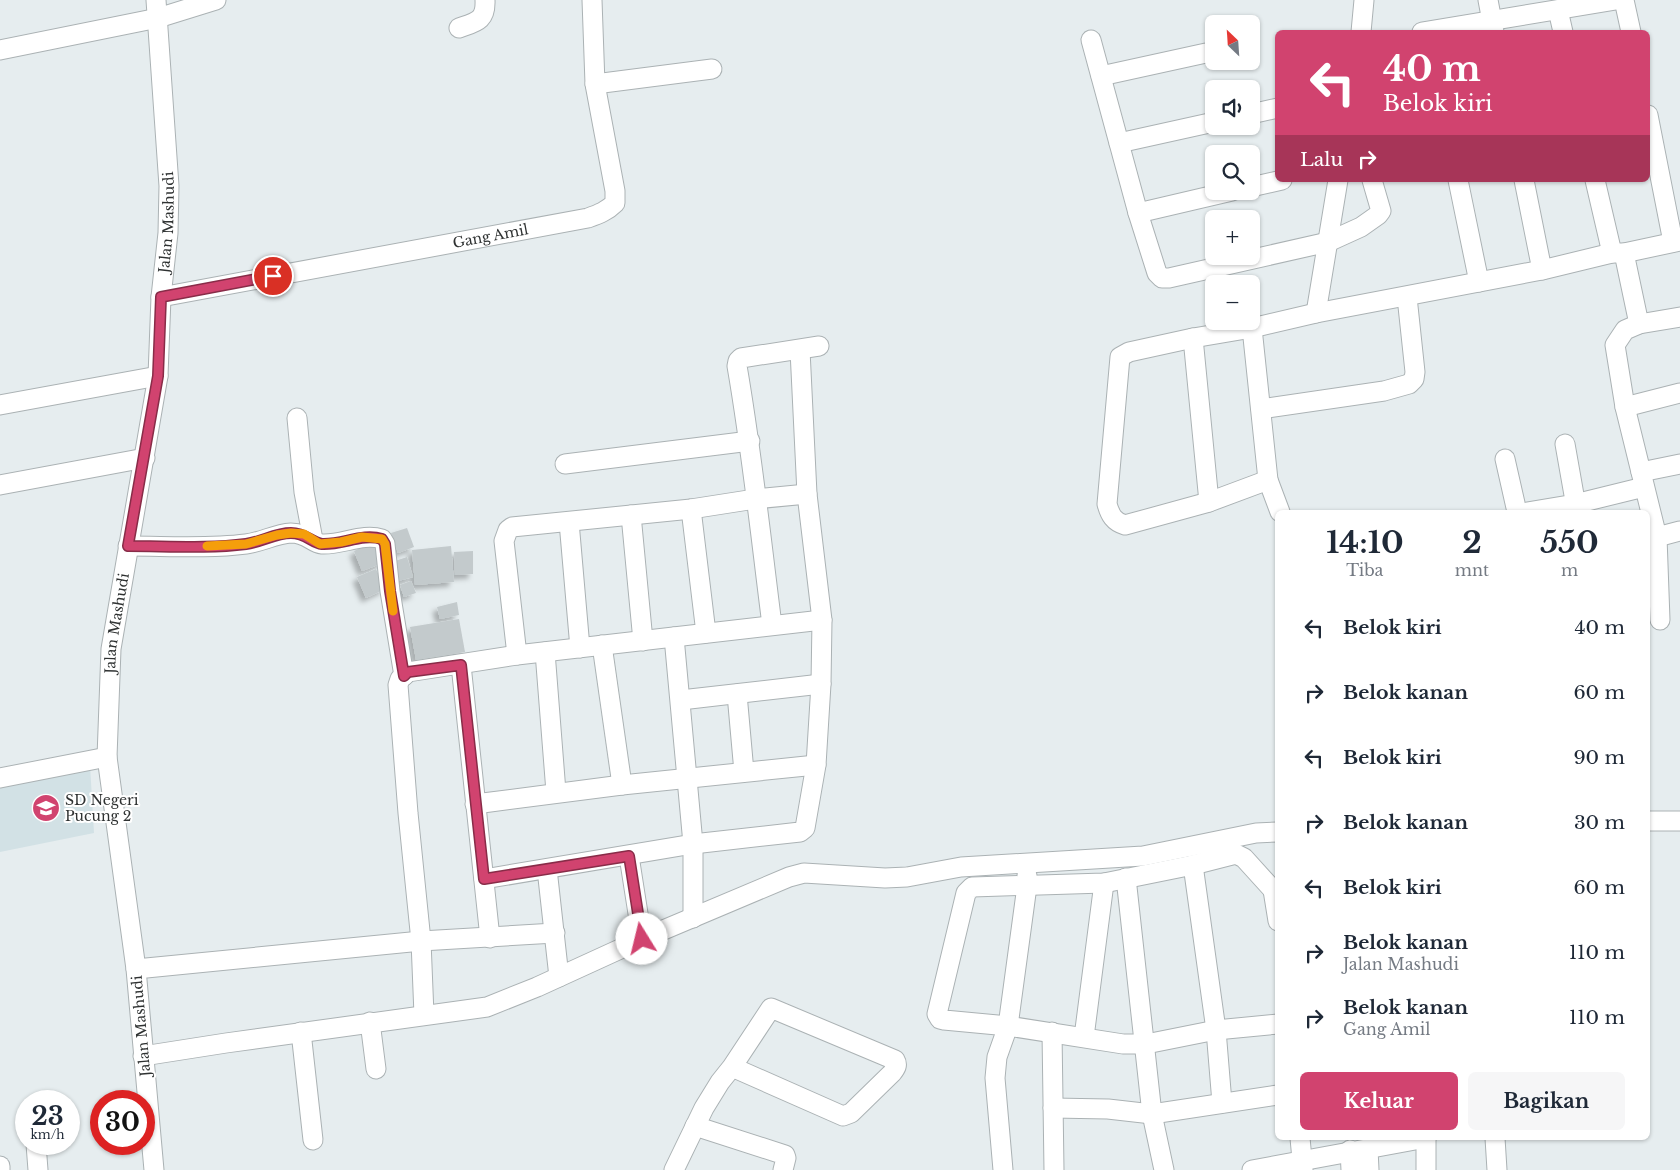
<!DOCTYPE html>
<html lang="id">
<head>
<meta charset="utf-8">
<style>
	:root { --surface:#fff; --page:#f6f6f7; --text:#1f2937; --muted:#747a83; --accent:#d1436f }
	body { margin:0; font-family:"Libre Baskerville",serif; background:var(--page); color:var(--text); height:100vh; display:flex; flex-direction:column; font-size:19px; white-space:nowrap }
	* { box-sizing:border-box; margin:0 }
	p { font-size:16px; color:var(--muted) }
	.icon { flex:none; width:28px; height:28px; fill:none; stroke:currentColor; stroke-width:2; stroke-linecap:round; stroke-linejoin:round }
	.map { position:relative; flex:1; overflow:hidden }
	.drawer { position:absolute; left:1275px; top:510px; width:375px; height:630px; display:flex; flex-direction:column; background:var(--surface); border-radius:8px; box-shadow:0 1px 4px #0004 }
	.drawer>* { flex:none }
	.hud { position:absolute; left:1275px; top:30px; width:375px; height:152px; border-radius:8px; box-shadow:0 1px 4px #0004; background:#d1436f; color:#fff; overflow:hidden }
	.needle { width:32px; rotate:335deg }
	.buttons { position:absolute; left:1205px; top:15px; display:grid; gap:10px }
	.buttons a { display:grid; place-items:center; width:55px; height:55px; border-radius:8px; background:var(--surface); box-shadow:0 1px 4px #0004; font-size:25px }
	.speed { position:absolute; left:15px; top:1090px; display:flex; gap:10px; font-size:25px; font-weight:700; text-align:center }
	.speed>* { display:grid; place-content:center; width:65px; height:65px; border-radius:50%; background:var(--surface); box-shadow:0 1px 4px #0004; line-height:1 }
	.speed small { font-size:12px; font-weight:400 }
	.speed .limit { border:8px solid #d22; background:#fff; color:#111 }
	.pin { position:absolute; display:grid; place-items:center; width:42px; height:42px; color:#fff; margin:-21px; border:2px solid #fff; border-radius:50%; box-shadow:0 1px 5px #0007 }
	.me { position:absolute; width:55px; margin:-28px; rotate:351deg; stroke-linejoin:round; filter:drop-shadow(0 0 4px #0008) }
	.turn { display:flex; align-items:center; gap:18px; height:105px; padding:0 25px; font-size:22px }
	.turn .icon { width:65px; height:65px; stroke-width:2.5 }
	.turn b { display:block; font-size:35px; line-height:42px }
	.then { display:flex; align-items:center; height:48px; padding:0 25px; background:#0003; gap:10px; font-size:19px }
	.eta { display:flex; justify-content:space-evenly; align-items:center; height:85px; text-align:center }
	.eta b { font-size:30px; font-weight:700; line-height:35px }
	.cta { display:flex; gap:10px; margin-top:auto; padding:10px 25px }
	.cta a { flex:1; height:58px; border-radius:8px; background:var(--accent); color:#fff; font-size:20px; font-weight:700; line-height:58px; text-align:center }
	.cta a+a { background:var(--page); color:var(--text) }
	ul { padding:0; list-style:none }
	li { display:flex; align-items:center; gap:15px; height:65px; padding:0 25px }
	li div { flex:1 }
	li b { display:block; font-size:19px }
	li em { font-style:normal }
	.map>svg:first-child { display:block }
	.built { fill:#d2e1e5 }
	.building { fill:#c3cacc; filter:url(#shadow) }
	.lines { fill:none; stroke-linecap:round; stroke-linejoin:round }
	.minor-casing { stroke:#abb2b4; stroke-width:21 }
	.minor { stroke:#fff; stroke-width:19 }
	.route-casing { stroke:#882c48; stroke-width:12 }
	.route { stroke:#d1436f; stroke-width:9 }
	.slow { stroke:#f59e0b; stroke-width:9 }
	.labels { text-anchor:middle; dominant-baseline:central; stroke-width:4; stroke-linejoin:round; paint-order:stroke }
	.street-label { font-size:14px; fill:#2f3232; stroke:#fff }
	.poi-label { font-size:14px; fill:#2f3232; stroke:#fff; text-anchor:start }
</style>
</head>
<body>
<div class="map">
<svg width="1680" height="1170" viewBox="0 0 1680 1170">
	<defs>
		<filter id="shadow"><feDropShadow dx="-4.5" dy="4.5" stdDeviation="2.5" flood-color="#0004"/></filter>
	</defs>
	<rect width="100%" height="100%" fill="#e6edef"/>
	<!-- built -->
	<polygon class="built" points="90,765 94,833 0,852 0,784"/>
	<!-- building -->
	<g class="building">
		<polygon points="407,528 414,547 398,553 391,533"/>
		<polygon points="374,542 383,563 362,571 354,551"/>
		<polygon points="451,546 454,582 415,585 412,550"/>
		<polygon points="473,551 473,574 455,575 454,552"/>
		<polygon points="407,557 413,577 398,581 392,562"/>
		<polygon points="376,569 385,589 366,598 357,577"/>
		<polygon points="411,581 416,593 404,597 400,585"/>
		<polygon points="457,602 459,615 440,619 437,607"/>
		<polygon points="459,619 465,652 416,660 410,627"/>
	</g>
	<g class="lines">
		<!-- minor casing -->
		<g class="minor-casing">
			<g id="minor">
				<polyline points="1488,0 1494,32"/>
				<polyline points="1624,0 1631,32"/>
				<polyline points="1558,10 1563,32"/>
				<path d="M459,28C476,22 486,21 485,0"/>
				<polyline points="1361,32 1364,0"/>
				<polyline points="1422,32 1616,0"/>
				<polyline points="1091,40 1138,213 1232,191"/>
				<polyline points="0,50 158,18 216,0"/>
				<polyline points="1101,76 1206,53"/>
				<polyline points="595,84 712,69"/>
				<polyline points="1251,114 1278,108"/>
				<polyline points="1648,115 1673,242"/>
				<polyline points="1119,143 1214,122"/>
				<polyline points="1458,180 1479,282"/>
				<polyline points="1524,180 1542,270"/>
				<polyline points="1595,180 1612,253"/>
				<polyline points="1251,187 1282,180"/>
				<polyline points="1138,213 1157,273 1162,278 1169,278 1328,242 1361,227 1378,215 1381,211 1372,180"/>
				<polyline points="1624,253 1639,324"/>
				<path id="s1" d="M161,297L588,218C599,214 607,211 615,203V191L595,84L592,0"/>
				<polyline points="1316,313 1338,180"/>
				<polyline points="1252,328 1268,480 1280,512"/>
				<polyline points="1193,338 1209,502"/>
				<polyline points="0,405 158,376"/>
				<polyline points="1625,407 1680,393"/>
				<polyline points="1261,409 1384,391 1409,384 1414,379 1415,372 1407,297"/>
				<polyline points="297,418 304,492 313,540"/>
				<polyline points="1565,444 1577,512"/>
				<polyline points="1505,459 1517,512"/>
				<polyline points="565,464 750,441"/>
				<polyline points="1641,472 1680,464"/>
				<path d="M1268,480L1209,502L1125,525C1114,522 1110,515 1107,504L1120,357L1129,352L1193,338L1252,328L1316,313L1542,270L1612,253H1624L1680,241"/>
				<polyline points="0,485 145,458"/>
				<polyline points="691,509 706,633"/>
				<polyline points="1527,512 1575,504 1644,487"/>
				<polyline points="631,515 643,641"/>
				<polyline points="569,522 580,648"/>
				<polyline points="1657,537 1680,531"/>
				<path d="M128,546C167,546 208,549 246,544C262,542 275,534 291,533C307,533 312,543 322,544C343,545 362,533 382,539L385,544L390,591L404,676"/>
				<polyline points="1660,620 1657,537 1625,407 1615,345 1625,330 1639,324 1680,317"/>
				<path d="M772,625C761,539 752,452 737,366L738,361L741,358L819,346"/>
				<polyline points="674,637 693,844 693,918"/>
				<polyline points="602,645 622,785"/>
				<polyline points="545,652 556,792"/>
				<polyline points="517,655 504,541 508,530 512,527 691,509 755,499 807,494"/>
				<polyline points="461,665 490,938"/>
				<polyline points="737,694 744,772"/>
				<polyline points="681,700 821,684"/>
				<polyline points="0,778 107,757"/>
				<polyline points="475,804 622,785 816,765"/>
				<polyline points="1648,821 1680,821"/>
				<polyline points="629,856 642,939"/>
				<polyline points="1193,865 1216,1030 1222,1103"/>
				<polyline points="547,869 559,977"/>
				<polyline points="1126,878 1152,1114 1164,1170"/>
				<polyline points="484,879 693,844 800,832 805,828 816,765 821,684 822,620 807,494 800,350"/>
				<polyline points="1273,890 1278,921"/>
				<polyline points="1278,893 1273,890 1244,858 1236,854 1193,865 1104,883 972,887 966,893 937,1014 940,1019 944,1020 1008,1026 1123,1044 1146,1044 1216,1030 1278,1024"/>
				<polyline points="136,969 421,941 555,933"/>
				<polyline points="424,1015 421,941 408,813 398,685 400,679 408,672 517,655 822,620"/>
				<polyline points="370,1022 376,1069"/>
				<polyline points="301,1032 313,1140"/>
				<polyline points="1052,1032 1054,1170"/>
				<polyline points="1084,1037 1104,883"/>
				<polyline points="143,1056 226,1043 487,1007 537,987 642,939 789,877 804,873 885,878 907,877 961,867 1143,856 1256,833 1278,832"/>
				<polyline points="1053,1108 1108,1109 1152,1114 1278,1095"/>
				<polyline points="695,1126 785,1155 786,1158 783,1170"/>
				<polyline points="1300,1138 1303,1170"/>
				<polyline points="1426,1138 1426,1170"/>
				<polyline points="1495,1138 1497,1170"/>
				<polyline points="36,1144 38,1170"/>
				<polyline points="1368,1149 1369,1170"/>
				<polyline points="1350,1150 1351,1170"/>
				<polyline points="0,1166 0,1170"/>
				<path id="s2" d="M154,1170L136,969L107,757L111,649L158,376L161,297L168,233L169,186L156,0"/>
				<path d="M674,1170L704,1108L720,1082L732,1067L771,1008L895,1060C898,1065 896,1068 892,1073L851,1113L843,1116L732,1067"/>
				<polyline points="1003,1170 995,1078 997,1057 1008,1026 1027,886 1027,875"/>
				<polyline points="1252,1170 1426,1138"/>
			</g>
		</g>
		<!-- minor -->
		<use href="#minor" class="minor"/>
	</g>
	<g class="lines">
		<!-- route casing -->
		<g class="route-casing">
			<path id="route" d="M273,276L161,297L158,376L128,546C167,546 208,549 246,544C262,542 275,533 291,533C306,533 312,543 322,544C343,545 362,533 382,539L385,544L390,591L404,676L408,672L461,665L484,879L629,856L642,939"/>
		</g>
		<!-- route -->
		<use href="#route" class="route"/>
		<!-- slow -->
		<polyline class="slow" points="207,546 246,544 277,535 291,533 304,534 320,544 341,542 362,537 382,539 385,544 393,611"/>
	</g>
	<!-- icons -->
	<defs>
		<g id="school-disc" transform="scale(1.4375)"><circle r="9.5" fill="#d1436f" stroke="#fff"/><path d="M0-5L7-2L0 1L-7-2ZM-4 1L0 2.5L4 1V4Q0 6-4 4Z" fill="#fff"/></g>
	</defs>
	<g fill-rule="evenodd">
		<use href="#school-disc" x="46" y="808"/>
	</g>
	<g class="labels">
		<!-- street labels -->
		<g class="street-label">
			<text stroke="none"><textPath href="#s2" startOffset="955">Jalan Mashudi</textPath></text>
			<text stroke="none"><textPath href="#s1" startOffset="335">Gang Amil</textPath></text>
			<text stroke="none"><textPath href="#s2" startOffset="550">Jalan Mashudi</textPath></text>
			<text transform="translate(141 1026) rotate(-95)">Jalan Mashudi</text>
		</g>
		<!-- poi labels -->
		<g class="poi-label">
			<text x="65" y="800">SD Negeri<tspan x="65" dy="16">Pucung 2</tspan></text>
		</g>
	</g>
</svg>
<div class="buttons">
<a><svg class="needle" viewBox="-14 -14 28 28"><path d="M0-13l5 13h-10z" fill="#e53935"/><path d="M0 13l5-13h-10z" fill="#747a83"/></svg></a>
<a><svg class="icon" aria-label="sound" viewBox="0 0 24 24"><path d="M4 9h4l5-4v14l-5-4H4zM17 9q2 3 0 6"/></svg></a>
<a><svg class="icon" aria-label="search" viewBox="0 0 24 24"><circle cx="10" cy="10" r="6"/><path d="M15 15l6 6"/></svg></a>
<a>+</a>
<a>−</a>
</div>
<div class="speed"><div>23<small>km/h</small></div><div class="limit">30</div></div>
<div class="pin" style="left:273px;top:276px;background:#d93025"><svg class="icon" aria-label="arrive" viewBox="0 0 24 24"><path d="M6 21V4h12l-3 4 3 4H6"/></svg></div>
<svg class="me" style="left:642px;top:939px" viewBox="-20 -20 40 40"><circle r="19" fill="#fff"/><path d="M0-13L10 11 0 6-10 11z" fill="#d1436f"/></svg>
<div class="hud">
<div class="turn"><svg class="icon" aria-label="left" viewBox="0 0 24 24"><path d="M17 20v-9H6M10 6l-5 5 5 5"/></svg><div><b>40 m</b>Belok kiri</div></div>
<div class="then">Lalu<svg class="icon" aria-label="right" viewBox="0 0 24 24"><path d="M7 20v-9h11M14 6l5 5-5 5"/></svg></div>
</div>
<section class="drawer">
<div class="eta">
<div><b>14:10</b><p>Tiba</p></div>
<div><b>2</b><p>mnt</p></div>
<div><b>550</b><p>m</p></div>
</div>
<ul>
<li><svg class="icon" aria-label="left" viewBox="0 0 24 24"><path d="M17 20v-9H6M10 6l-5 5 5 5"/></svg><div><b>Belok kiri</b></div><em>40 m</em></li>
<li><svg class="icon" aria-label="right" viewBox="0 0 24 24"><path d="M7 20v-9h11M14 6l5 5-5 5"/></svg><div><b>Belok kanan</b></div><em>60 m</em></li>
<li><svg class="icon" aria-label="left" viewBox="0 0 24 24"><path d="M17 20v-9H6M10 6l-5 5 5 5"/></svg><div><b>Belok kiri</b></div><em>90 m</em></li>
<li><svg class="icon" aria-label="right" viewBox="0 0 24 24"><path d="M7 20v-9h11M14 6l5 5-5 5"/></svg><div><b>Belok kanan</b></div><em>30 m</em></li>
<li><svg class="icon" aria-label="left" viewBox="0 0 24 24"><path d="M17 20v-9H6M10 6l-5 5 5 5"/></svg><div><b>Belok kiri</b></div><em>60 m</em></li>
<li><svg class="icon" aria-label="right" viewBox="0 0 24 24"><path d="M7 20v-9h11M14 6l5 5-5 5"/></svg><div><b>Belok kanan</b><p>Jalan Mashudi</p></div><em>110 m</em></li>
<li><svg class="icon" aria-label="right" viewBox="0 0 24 24"><path d="M7 20v-9h11M14 6l5 5-5 5"/></svg><div><b>Belok kanan</b><p>Gang Amil</p></div><em>110 m</em></li>
</ul>
<div class="cta"><a>Keluar</a><a>Bagikan</a></div>
</section>
</div>
</body>
</html>
